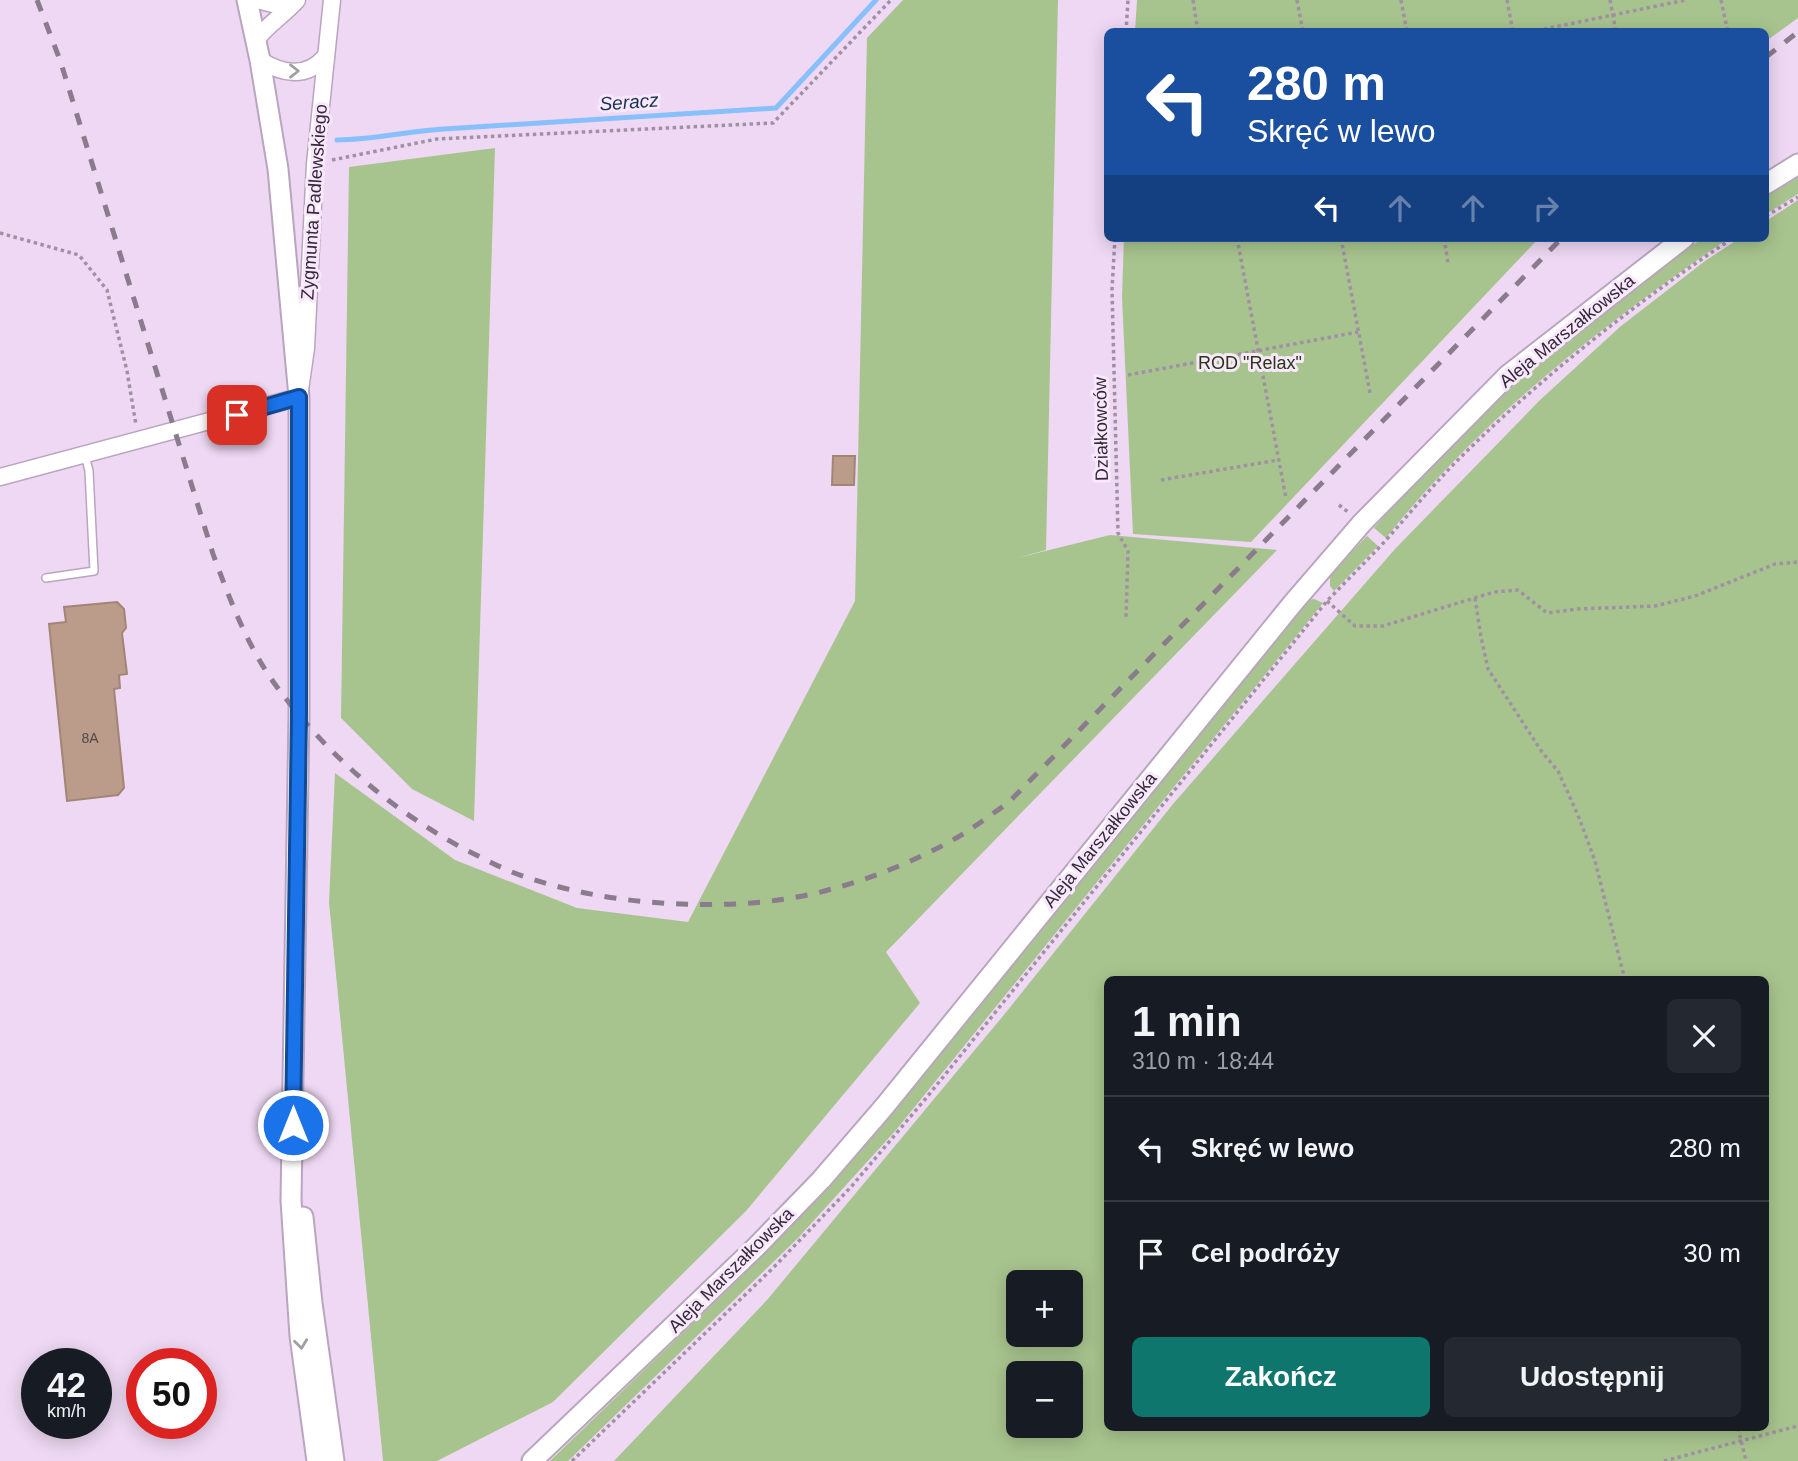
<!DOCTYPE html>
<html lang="pl">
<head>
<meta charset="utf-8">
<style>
	:root { --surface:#171b24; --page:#242831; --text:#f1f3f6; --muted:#9ea1a6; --line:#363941; --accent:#0f766e }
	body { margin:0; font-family:Arial,sans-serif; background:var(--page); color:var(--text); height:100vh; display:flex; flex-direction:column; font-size:26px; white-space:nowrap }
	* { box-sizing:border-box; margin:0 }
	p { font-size:23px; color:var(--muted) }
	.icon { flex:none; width:38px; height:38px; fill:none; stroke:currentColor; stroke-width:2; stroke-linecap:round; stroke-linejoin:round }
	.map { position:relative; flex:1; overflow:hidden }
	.drawer { position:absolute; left:1104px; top:976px; width:665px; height:455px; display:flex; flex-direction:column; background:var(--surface); border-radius:10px; box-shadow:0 4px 18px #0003 }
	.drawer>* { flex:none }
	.top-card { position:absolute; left:1104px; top:28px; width:665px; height:214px; border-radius:10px; box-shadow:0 4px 18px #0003; background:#1a4fa0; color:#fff; overflow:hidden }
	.tools { position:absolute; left:1006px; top:1270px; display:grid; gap:14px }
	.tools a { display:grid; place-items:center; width:77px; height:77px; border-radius:10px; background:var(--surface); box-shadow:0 4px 18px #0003; font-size:35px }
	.speed { position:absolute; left:21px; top:1348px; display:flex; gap:14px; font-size:35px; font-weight:700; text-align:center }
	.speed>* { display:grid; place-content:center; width:91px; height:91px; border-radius:50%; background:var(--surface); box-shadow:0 4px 18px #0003; line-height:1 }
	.speed small { font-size:18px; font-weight:400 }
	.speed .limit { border:10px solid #d22; background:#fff; color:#111 }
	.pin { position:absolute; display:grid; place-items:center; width:60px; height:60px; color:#fff; margin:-30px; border-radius:14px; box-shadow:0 4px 10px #0006 }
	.me { position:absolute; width:77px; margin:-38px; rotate:0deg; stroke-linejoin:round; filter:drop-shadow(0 0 5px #0008) }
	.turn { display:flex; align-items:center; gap:24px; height:147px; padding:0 28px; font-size:32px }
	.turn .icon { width:91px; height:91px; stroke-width:2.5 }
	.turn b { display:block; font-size:49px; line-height:60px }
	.lanes { display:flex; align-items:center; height:66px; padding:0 28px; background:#0003; justify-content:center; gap:35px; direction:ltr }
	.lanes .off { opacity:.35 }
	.round { display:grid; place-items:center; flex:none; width:74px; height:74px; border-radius:10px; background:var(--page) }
	.summary { display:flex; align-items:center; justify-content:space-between; height:119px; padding:0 28px }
	h1 { font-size:42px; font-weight:800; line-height:52px }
	.primary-button { display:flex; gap:14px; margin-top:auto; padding:14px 28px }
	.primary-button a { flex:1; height:80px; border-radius:10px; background:var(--accent); color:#fff; font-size:28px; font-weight:800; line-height:80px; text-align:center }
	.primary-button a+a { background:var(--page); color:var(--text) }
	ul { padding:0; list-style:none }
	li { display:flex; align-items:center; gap:21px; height:105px; padding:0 28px; border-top:2px solid var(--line) }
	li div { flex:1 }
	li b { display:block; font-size:26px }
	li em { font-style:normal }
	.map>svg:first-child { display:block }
	.green { fill:#a8c48e; fill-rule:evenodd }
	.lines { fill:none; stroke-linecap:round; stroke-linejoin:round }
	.stream { stroke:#88c0fb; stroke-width:5 }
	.building { fill:#bb9c8b; stroke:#a28574; stroke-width:2 }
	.service-casing { stroke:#baa5bf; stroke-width:10 }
	.tertiary-casing { stroke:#baa5bf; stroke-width:19 }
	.secondary-casing { stroke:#baa5bf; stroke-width:23 }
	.path { stroke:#a190a4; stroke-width:3.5; stroke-dasharray:3.5 3.5; stroke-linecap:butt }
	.service { stroke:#fff; stroke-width:7 }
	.tertiary { stroke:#fff; stroke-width:16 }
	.secondary { stroke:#fff; stroke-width:19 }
	.rail { stroke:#8a7b8d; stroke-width:5; stroke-dasharray:12 12; stroke-linecap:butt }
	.oneway { stroke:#a29fa3 }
	.route-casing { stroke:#114b97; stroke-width:18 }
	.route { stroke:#1a73e8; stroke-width:12 }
	.labels { text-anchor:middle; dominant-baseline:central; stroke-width:6; stroke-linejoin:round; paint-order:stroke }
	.number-label { font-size:14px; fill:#544649 }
	.street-label { font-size:18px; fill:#312933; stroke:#f8e7fd }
	.park-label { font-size:18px; fill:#273813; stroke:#f8e7fd }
	.water-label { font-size:19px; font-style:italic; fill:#163350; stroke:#f8e7fd }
</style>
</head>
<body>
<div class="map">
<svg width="1798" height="1461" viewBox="0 0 1798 1461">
	<rect width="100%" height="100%" fill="#eed8f3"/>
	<!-- green -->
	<g class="green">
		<polygon points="903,0 1058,0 1046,550 1017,558 1110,535 1277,550 886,952 920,1003 746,1211 553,1402 437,1461 383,1461 329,902 335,773 455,860 577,908 688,922 855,601 867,38"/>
		<polygon points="1137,0 1798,0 1798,18 1766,41 1766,32 1135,31"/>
		<polygon points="495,148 474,821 412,789 341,718 349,167"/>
		<polygon points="1798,177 1798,194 1766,214 1766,197"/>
		<path d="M1798,200V1461H614L767,1300L1003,1016L1173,804L1395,549L1540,400L1621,326L1705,261L1740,238H1766V221ZM1766,980V1428H1108V980ZM1018,1283H1071V1335H1018ZM1018,1374H1071V1426H1018Z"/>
		<polygon points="1124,238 1539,238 1251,542 1133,534 1122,297"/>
		<path d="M1703,238H1729C1604,324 1480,419 1386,538L1374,528C1470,417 1582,320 1703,238Z"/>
		<polygon points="1367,536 1378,546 1334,591 1330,586 1330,575"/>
		<polygon points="1314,599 1323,603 896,1130 798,1238 568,1461 550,1461 754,1264 843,1171 928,1070 1268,648 1309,600"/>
	</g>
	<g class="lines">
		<!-- stream -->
		<path class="stream" d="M337,140C373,140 408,131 444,129C554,121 665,115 776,108L876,0"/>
	</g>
	<!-- building -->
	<g class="building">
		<polygon points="833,456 855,456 854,485 832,485"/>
		<polygon points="117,602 124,609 126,628 122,633 127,674 119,675 120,688 114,689 124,788 118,795 67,801 49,624 66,622 64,607"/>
	</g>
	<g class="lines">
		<!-- service casing -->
		<g class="service-casing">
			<polyline id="service" points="46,578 94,571 89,471 85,455"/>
		</g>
		<!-- tertiary casing -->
		<g class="tertiary-casing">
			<g id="tertiary">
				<polyline points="257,0 273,4 296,1"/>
				<path d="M256,40C268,24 284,15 297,0"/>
				<path d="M260,60C282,74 306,79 325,57"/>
				<polyline points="0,477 299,397 306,348 315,164 332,0"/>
			</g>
		</g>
		<!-- secondary casing -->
		<g class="secondary-casing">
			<g id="secondary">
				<polyline points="247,0 260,60 278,169 299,397 299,715 291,1200 300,1336 317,1461"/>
				<polyline points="1766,184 1798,164"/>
				<polyline points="303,1217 312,1303 334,1461"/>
				<polyline points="532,1461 757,1246 821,1180 884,1107 1293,603 1362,523 1508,375 1684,238"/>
			</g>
		</g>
		<!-- path -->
		<g class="path">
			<polyline points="1193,0 1198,32"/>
			<polyline points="1297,0 1303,32"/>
			<polyline points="1401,0 1407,32"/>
			<polyline points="1507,0 1513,32"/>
			<polyline points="1610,0 1616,32"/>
			<polyline points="1721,0 1728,32"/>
			<polyline points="1126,32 1128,0"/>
			<polyline points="1530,32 1686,0"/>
			<polyline points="332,160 437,139 773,123 891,0"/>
			<polyline points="1766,216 1798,197"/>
			<polyline points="0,233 79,255 107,290 127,371 136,425"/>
			<polyline points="1115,238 1112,289 1118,533 1128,551 1126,617"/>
			<polyline points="1237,238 1286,498"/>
			<polyline points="1341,238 1370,393"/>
			<polyline points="1444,238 1448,263"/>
			<polyline points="1128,375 1358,332"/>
			<polyline points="1161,480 1278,460"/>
			<polyline points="1339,505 1348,512"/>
			<polyline points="1475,598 1481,637 1488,669 1542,752 1558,771 1578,815 1595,861 1625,980"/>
			<polyline points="1327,601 1355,626 1383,626 1494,592 1518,590 1547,613 1578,609 1655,606 1695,596 1775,564 1798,562"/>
			<polyline points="1738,1428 1746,1461"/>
			<path d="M572,1461L773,1268L851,1187L927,1097L1327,601C1346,581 1367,561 1386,540C1412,511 1436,481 1464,454C1545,374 1638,301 1733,238"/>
			<polyline points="1664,1461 1798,1426"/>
		</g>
		<!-- service -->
		<use href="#service" class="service"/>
		<!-- tertiary -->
		<use href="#tertiary" class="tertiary"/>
		<!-- secondary -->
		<use href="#secondary" class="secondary"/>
		<!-- rail -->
		<g class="rail">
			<path d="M37,0L60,60L213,554C230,600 248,648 277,687C328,756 392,811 468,851C487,860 506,871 526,877C576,894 628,902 681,904C730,906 781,903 828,890C870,879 913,862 951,841C971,830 989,816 1008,803L1562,238"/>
			<polyline points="1766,57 1798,32"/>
		</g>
	</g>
	<!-- one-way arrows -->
	<defs><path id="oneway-chevron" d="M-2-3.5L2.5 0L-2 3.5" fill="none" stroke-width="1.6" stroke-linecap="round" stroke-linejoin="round" transform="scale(1.75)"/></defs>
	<g class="oneway">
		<use href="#oneway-chevron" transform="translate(294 71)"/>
		<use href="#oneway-chevron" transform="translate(301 1344) rotate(83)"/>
	</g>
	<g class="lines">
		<!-- route casing -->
		<g class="route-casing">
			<polyline id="route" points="237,415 299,397 299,715 293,1125"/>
		</g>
		<!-- route -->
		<use href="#route" class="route"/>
	</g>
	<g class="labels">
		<!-- number labels -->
		<g class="number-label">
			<text x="90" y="738">8A</text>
		</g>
		<!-- street labels -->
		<g class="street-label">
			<text transform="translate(314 202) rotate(-86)">Zygmunta Padlewskiego</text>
			<text transform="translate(1567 331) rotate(-39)">Aleja Marszałkowska</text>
			<text transform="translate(1101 429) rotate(-91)">Działkowców</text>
			<text transform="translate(1100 840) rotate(-51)">Aleja Marszałkowska</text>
			<text transform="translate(731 1270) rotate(-45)">Aleja Marszałkowska</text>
		</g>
		<!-- park labels -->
		<g class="park-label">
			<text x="1250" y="363">ROD "Relax"</text>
		</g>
		<!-- water labels -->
		<g class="water-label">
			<text transform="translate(629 102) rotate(-4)">Seracz</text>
		</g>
	</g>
</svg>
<div class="tools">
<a>+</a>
<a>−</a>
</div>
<div class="speed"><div>42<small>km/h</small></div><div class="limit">50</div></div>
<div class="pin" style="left:237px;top:415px;background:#d93025"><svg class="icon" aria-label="arrive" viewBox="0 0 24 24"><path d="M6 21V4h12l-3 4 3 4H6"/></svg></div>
<svg class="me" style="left:293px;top:1125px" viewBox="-20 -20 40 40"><circle r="17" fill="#1a73e8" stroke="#fff" stroke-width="3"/><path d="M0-11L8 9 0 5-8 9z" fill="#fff"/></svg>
<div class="top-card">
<div class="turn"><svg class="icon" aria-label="left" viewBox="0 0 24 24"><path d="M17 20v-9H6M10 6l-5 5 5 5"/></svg><div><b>280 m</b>Skręć w lewo</div></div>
<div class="lanes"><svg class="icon" aria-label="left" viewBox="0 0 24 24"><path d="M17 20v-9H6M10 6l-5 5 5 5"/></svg><svg class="icon off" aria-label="ahead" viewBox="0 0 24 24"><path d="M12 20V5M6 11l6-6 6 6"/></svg><svg class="icon off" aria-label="ahead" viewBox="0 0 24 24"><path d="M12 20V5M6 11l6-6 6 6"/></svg><svg class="icon off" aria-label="right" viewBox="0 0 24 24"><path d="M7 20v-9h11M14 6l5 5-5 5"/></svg></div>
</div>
<section class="drawer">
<div class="summary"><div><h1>1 min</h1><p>310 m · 18:44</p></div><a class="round"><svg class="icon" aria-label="close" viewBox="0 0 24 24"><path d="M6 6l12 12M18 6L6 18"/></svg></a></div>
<ul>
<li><svg class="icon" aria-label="left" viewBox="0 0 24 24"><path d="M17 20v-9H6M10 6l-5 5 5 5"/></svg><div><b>Skręć w lewo</b></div><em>280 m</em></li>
<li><svg class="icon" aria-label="arrive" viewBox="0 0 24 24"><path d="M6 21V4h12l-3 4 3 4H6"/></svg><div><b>Cel podróży</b></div><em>30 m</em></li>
</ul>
<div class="primary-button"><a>Zakończ</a><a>Udostępnij</a></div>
</section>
</div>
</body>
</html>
